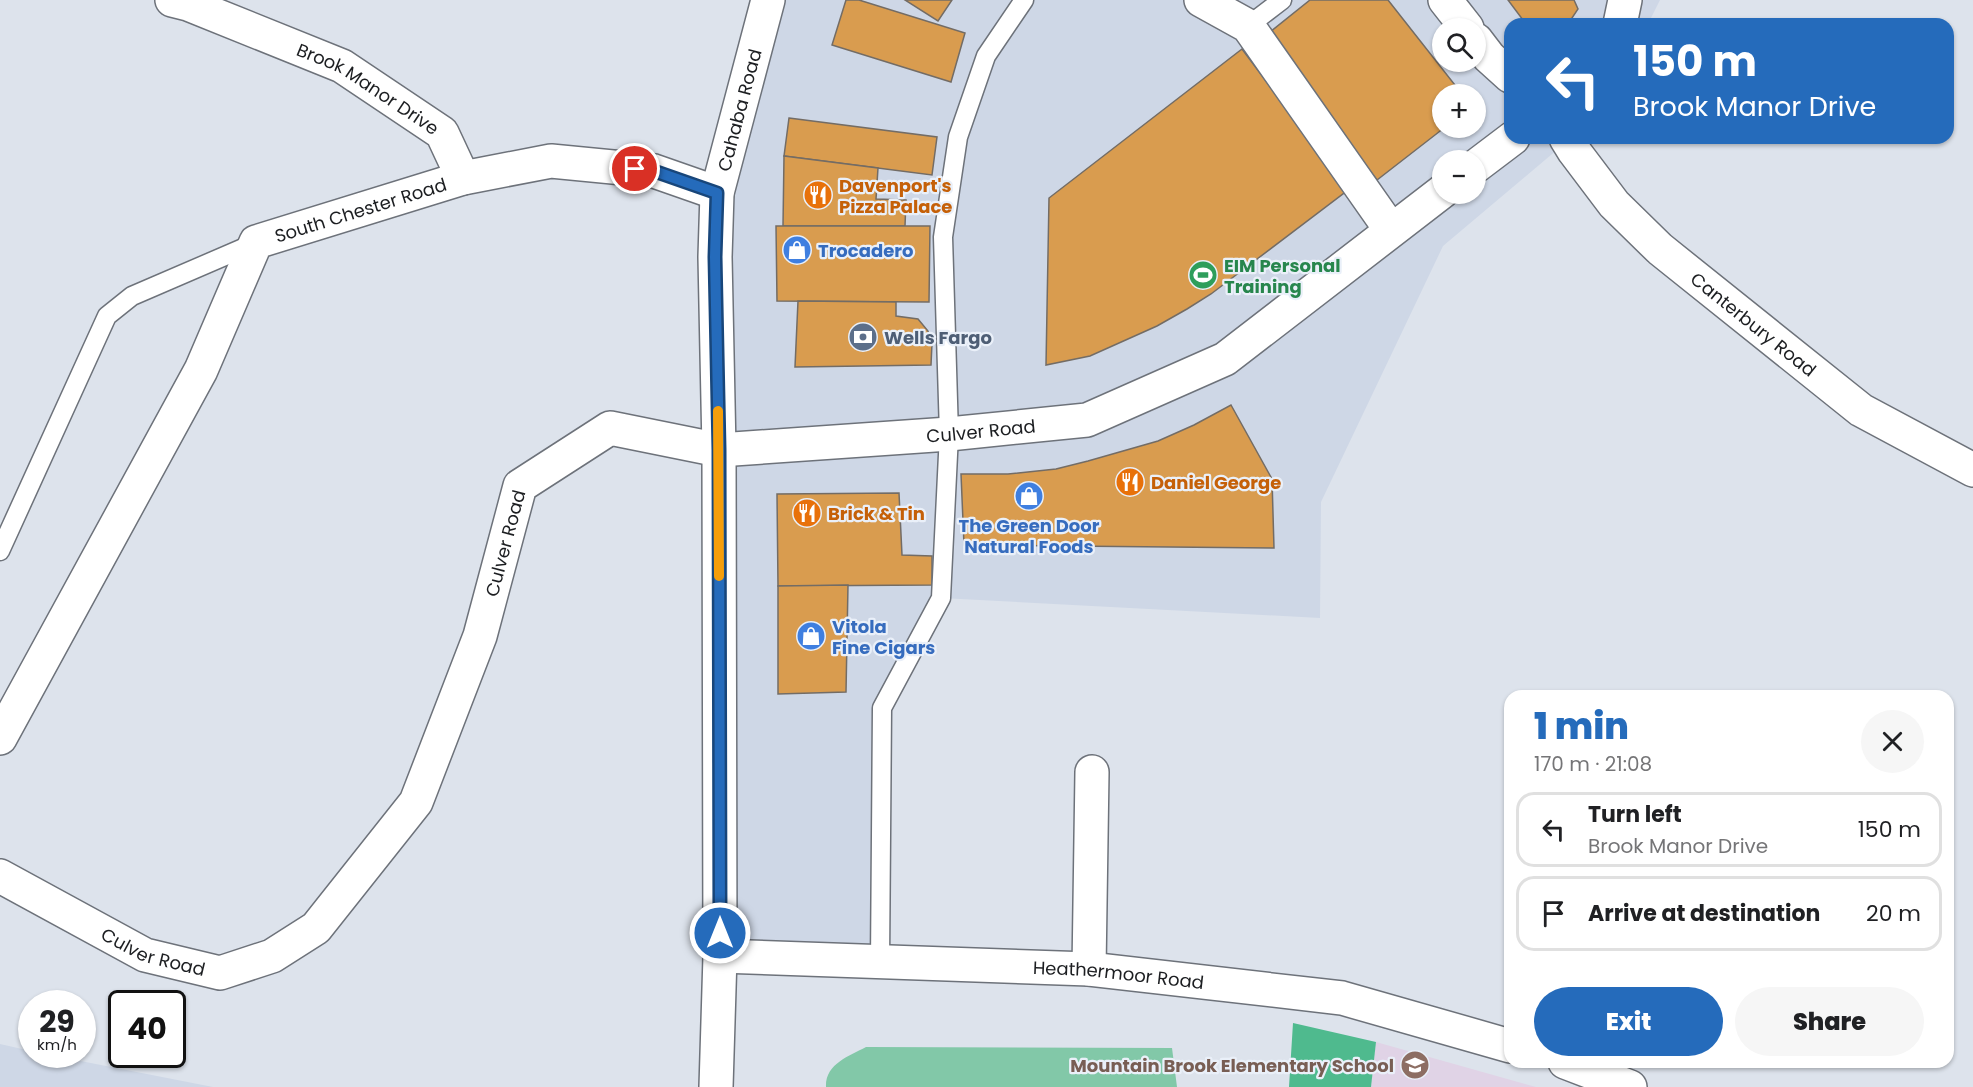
<!DOCTYPE html>
<html lang="en">
<head>
<meta charset="utf-8">
<style>
	:root { --surface:#fff; --page:#f6f6f6; --text:#202124; --muted:#757577; --line:#e0e0e0; --accent:#256bbb }
	body { margin:0; font-family:Poppins,sans-serif; background:var(--page); color:var(--text); height:100vh; display:flex; flex-direction:column; font-size:22px; white-space:nowrap }
	* { box-sizing:border-box; margin:0 }
	p { font-size:20px; color:var(--muted) }
	.icon { flex:none; width:33px; height:33px; fill:none; stroke:currentColor; stroke-width:2; stroke-linecap:round; stroke-linejoin:round }
	.map { position:relative; flex:1; overflow:hidden }
	.sheet { position:absolute; left:1504px; top:690px; width:450px; height:378px; display:flex; flex-direction:column; background:var(--surface); border-radius:18px; box-shadow:0 2px 4px #0004 }
	.sheet>* { flex:none }
	.top-card { position:absolute; left:1504px; top:18px; width:450px; height:126px; border-radius:18px; box-shadow:0 2px 4px #0004; background:#256bbb; color:#fff; overflow:hidden }
	.controls { position:absolute; left:1432px; top:18px; display:grid; gap:12px }
	.controls a { display:grid; place-items:center; width:54px; height:54px; border-radius:50%; background:var(--surface); box-shadow:0 2px 4px #0004; font-size:30px }
	.speed { position:absolute; left:18px; top:990px; display:flex; gap:12px; font-size:30px; font-weight:700; text-align:center }
	.speed>* { display:grid; place-content:center; width:78px; height:78px; border-radius:50%; background:var(--surface); box-shadow:0 2px 4px #0004; line-height:1 }
	.speed small { font-size:15px; font-weight:400 }
	.speed .limit { border:3px solid #111; border-radius:9px; background:#fff; color:#111 }
	.pin { position:absolute; display:grid; place-items:center; width:51px; height:51px; color:#fff; margin:-26px; border:3px solid #fff; border-radius:50%; box-shadow:0 2px 6px #0007 }
	.me { position:absolute; width:66px; margin:-33px; rotate:0deg; stroke-linejoin:round; filter:drop-shadow(0 0 4px #0008) }
	.turn { display:flex; align-items:center; gap:21px; height:126px; padding:0 30px; font-size:27px }
	.turn .icon { width:78px; height:78px; stroke-width:2.5 }
	.turn b { display:block; font-size:42px; line-height:51px }
	.round { display:grid; place-items:center; flex:none; width:63px; height:63px; border-radius:32px; background:var(--page) }
	.overview { display:flex; align-items:center; justify-content:space-between; height:102px; padding:0 30px }
	h1 { font-size:36px; font-weight:800; line-height:45px; color:var(--accent) }
	.primary-button { display:flex; gap:12px; margin-top:auto; padding:12px 30px }
	.primary-button a { flex:1; height:69px; border-radius:36px; background:var(--accent); color:#fff; font-size:24px; font-weight:800; line-height:69px; text-align:center }
	.primary-button a+a { background:var(--page); color:var(--text) }
	ul { padding:0; list-style:none }
	li { display:flex; align-items:center; gap:18px; height:75px; margin:0 12px 9px; padding:0 18px; border:3px solid var(--line); border-radius:18px }
	li div { flex:1 }
	li b { display:block; font-size:22px }
	li em { font-style:normal }
	.map>svg:first-child { display:block }
	.built { fill:#ced7e6; fill-rule:evenodd }
	.education { fill:#e0d3e6 }
	.green { fill:#82c8a8 }
	.forest { fill:#4fba8e }
	.building { fill:#d99c4f; stroke:#736c65; stroke-width:1.5 }
	.lines { fill:none; stroke-linecap:round; stroke-linejoin:round }
	.lane-casing { stroke:#6d727a; stroke-width:21 }
	.street-casing { stroke:#6d727a; stroke-width:36 }
	.secondary-casing { stroke:#6d727a; stroke-width:36 }
	.lane { stroke:#fff; stroke-width:18 }
	.street { stroke:#fff; stroke-width:33 }
	.secondary { stroke:#fff; stroke-width:33 }
	.route-casing { stroke:#18467a; stroke-width:15 }
	.route { stroke:#256bbb; stroke-width:10 }
	.slow { stroke:#f59e0b; stroke-width:10 }
	.labels { text-anchor:middle; dominant-baseline:central; stroke-width:4.5; stroke-linejoin:round; paint-order:stroke }
	.street-label { font-size:18px; fill:#1c1e21; stroke:#eaf0f9 }
	.food-label { font-size:18px; font-weight:bold; fill:#c56008; stroke:#eaf0f9; text-anchor:start }
	.shop-label { font-size:18px; font-weight:bold; fill:#366cbe; stroke:#eaf0f9; text-anchor:start }
	.leisure-label { font-size:18px; font-weight:bold; fill:#27864d; stroke:#eaf0f9; text-anchor:start }
	.service-label { font-size:18px; font-weight:bold; fill:#4e5e75; stroke:#eaf0f9; text-anchor:start }
	.education-label { font-size:18px; font-weight:bold; fill:#785e54; stroke:#eaf0f9; text-anchor:end }
</style>
</head>
<body>
<div class="map">
<svg width="1973" height="1087" viewBox="0 0 1973 1087">
	<rect width="100%" height="100%" fill="#dde3ec"/>
	<!-- built -->
	<g class="built">
		<path d="M768,0H1660L1648,24H1510V138H1571L1443,246L1321,502L1320,618L941,598L882,708L880,962L720,956L715,257ZM1443,28H1476V62H1443ZM1443,94H1476V128H1443ZM1443,160H1476V194H1443Z"/>
		<polygon points="0,1044 31,1051 32,1054 50,1055 213,1087 0,1087"/>
	</g>
	<!-- education -->
	<polygon class="education" points="1376,1042 1536,1087 1371,1087"/>
	<!-- green -->
	<path class="green" d="M866,1047L1172,1048L1177,1087H826C825,1064 849,1056 866,1047Z"/>
	<!-- forest -->
	<polygon class="forest" points="1293,1023 1376,1042 1371,1087 1289,1087"/>
	<!-- building -->
	<g class="building">
		<polygon points="846,0 859,0 965,33 951,82 832,45"/>
		<polygon points="905,0 952,0 938,21"/>
		<polygon points="1310,0 1388,0 1462,94 1443,94 1444,128 1377,180 1265,36"/>
		<polygon points="1508,0 1574,0 1578,9 1568,24 1526,24"/>
		<polygon points="1242,49 1348,190 1211,294 1187,309 1157,326 1090,356 1046,365 1049,198"/>
		<polygon points="789,118 937,137 932,175 784,156"/>
		<polygon points="784,156 878,168 876,199 906,200 905,226 783,226"/>
		<polygon points="776,226 930,226 929,302 777,301"/>
		<polygon points="798,301 896,302 896,316 918,319 928,331 932,343 931,365 795,367"/>
		<polygon points="1231,405 1272,479 1274,548 964,545 961,474 1008,474 1056,469 1088,461 1158,441 1194,425"/>
		<polygon points="899,493 902,555 932,556 932,585 778,586 777,494"/>
		<polygon points="848,585 846,692 778,694 778,586"/>
	</g>
	<g class="lines">
		<!-- lane casing -->
		<g class="lane-casing">
			<g id="lane">
				<polyline points="1248,26 1282,0"/>
				<polyline points="0,551 107,316 132,296 255,243"/>
				<polyline points="880,962 882,708 941,598 949,434 943,237 958,137 986,56 1024,0"/>
			</g>
		</g>
		<!-- street casing -->
		<g class="street-casing">
			<g id="street">
				<path id="s1" d="M172,0L188,4L342,66L442,133L463,178"/>
				<polyline points="1201,0 1248,26 1391,230"/>
				<polyline points="1445,0 1467,28"/>
				<polyline points="1620,24 1625,0"/>
				<polyline points="1476,40 1489,57 1510,76"/>
				<path id="s2" d="M1566,138L1574,151L1614,204L1660,249L1861,410L1973,470"/>
				<polyline points="1476,166 1513,138"/>
				<path id="s3" d="M0,738L201,370L256,242L463,178L551,161L654,171L717,193"/>
				<path id="s4" d="M0,876L145,955L220,973L272,956L316,928L416,802L480,636L520,486L610,428L719,450L949,434L1087,420L1225,359L1443,191"/>
				<path id="s5" d="M720,956L1089,969L1342,998L1510,1046"/>
				<polyline points="1089,969 1092,772"/>
				<polyline points="1565,1062 1630,1087"/>
			</g>
		</g>
		<!-- secondary casing -->
		<g class="secondary-casing">
			<g id="secondary">
				<path id="s6" d="M716,1087L720,956L719,450L715,257L717,193L768,0"/>
			</g>
		</g>
		<!-- lane -->
		<use href="#lane" class="lane"/>
		<!-- street -->
		<use href="#street" class="street"/>
		<!-- secondary -->
		<use href="#secondary" class="secondary"/>
	</g>
	<g class="lines">
		<!-- route casing -->
		<g class="route-casing">
			<polyline id="route" points="635,169 654,171 717,193 715,257 719,450 720,933"/>
		</g>
		<!-- route -->
		<use href="#route" class="route"/>
		<!-- slow -->
		<polyline class="slow" points="718,411 719,576"/>
	</g>
	<!-- icons -->
	<defs>
		<g id="restaurant-disc" transform="scale(1.5)"><circle r="9.5" fill="#e8710a" stroke="#eaf0f9"/><path d="M-5-6h1v4h1v-4h1v4h1v-4h1v5L-1.5 .5V6h-2V.5L-5-1ZM5-6V6H3V1.5H1.5Q1.5-4 5-6Z" fill="#fff"/></g>
		<g id="shop-disc" transform="scale(1.5)"><circle r="9.5" fill="#3f7fe0" stroke="#eaf0f9"/><path d="M-5-2.5h2.3a2.7 3.5 0 0 1 5.4 0H5L5.5 6h-11ZM-1.5-2.5h3a1.5 2.3 0 0 0-3 0Z" fill="#fff"/></g>
		<g id="stadium-disc" transform="scale(1.5)"><circle r="9.5" fill="#2e9e5b" stroke="#eaf0f9"/><path d="M0-5a6.5 5 0 1 0 0 10a6.5 5 0 1 0 0-10ZM-3.5-1.8h7v3.6h-7Z" fill="#fff"/></g>
		<g id="bank-disc" transform="scale(1.5)"><circle r="9.5" fill="#5c6f8a" stroke="#eaf0f9"/><path d="M-6-4H6V4H-6ZM0-2.3a2.3 2.3 0 1 0 0 4.6a2.3 2.3 0 1 0 0-4.6Z" fill="#fff"/></g>
		<g id="school-disc" transform="scale(1.5)"><circle r="9.5" fill="#8d6e63" stroke="#eaf0f9"/><path d="M0-5L7-2L0 1L-7-2ZM-4 1L0 2.5L4 1V4Q0 6-4 4Z" fill="#fff"/></g>
	</defs>
	<g fill-rule="evenodd">
		<use href="#restaurant-disc" x="818" y="195"/>
		<use href="#shop-disc" x="797" y="250"/>
		<use href="#stadium-disc" x="1203" y="275"/>
		<use href="#bank-disc" x="863" y="337"/>
		<use href="#restaurant-disc" x="1130" y="482"/>
		<use href="#shop-disc" x="1029" y="496"/>
		<use href="#restaurant-disc" x="807" y="513"/>
		<use href="#shop-disc" x="811" y="636"/>
		<use href="#school-disc" x="1415" y="1065"/>
	</g>
	<g class="labels">
		<!-- street labels -->
		<g class="street-label">
			<text stroke="none"><textPath href="#s1" startOffset="216">Brook Manor Drive</textPath></text>
			<text stroke="none"><textPath href="#s6" startOffset="980">Cahaba Road</textPath></text>
			<text stroke="none"><textPath href="#s3" startOffset="668">South Chester Road</textPath></text>
			<text stroke="none"><textPath href="#s2" startOffset="266">Canterbury Road</textPath></text>
			<text stroke="none"><textPath href="#s4" startOffset="1324">Culver Road</textPath></text>
			<text stroke="none"><textPath href="#s4" startOffset="784">Culver Road</textPath></text>
			<text stroke="none"><textPath href="#s4" startOffset="172">Culver Road</textPath></text>
			<text stroke="none"><textPath href="#s5" startOffset="399">Heathermoor Road</textPath></text>
		</g>
		<!-- food labels -->
		<g class="food-label">
			<text x="839" y="185">Davenport's<tspan x="839" dy="21">Pizza Palace</tspan></text>
			<text x="1151" y="482">Daniel George</text>
			<text x="828" y="513">Brick &amp; Tin</text>
		</g>
		<!-- shop labels -->
		<g class="shop-label">
			<text x="818" y="250">Trocadero</text>
			<text x="1029" y="525" text-anchor="middle">The Green Door<tspan x="1029" dy="21">Natural Foods</tspan></text>
			<text x="832" y="626">Vitola<tspan x="832" dy="21">Fine Cigars</tspan></text>
		</g>
		<!-- leisure labels -->
		<g class="leisure-label">
			<text x="1224" y="265">EIM Personal<tspan x="1224" dy="21">Training</tspan></text>
		</g>
		<!-- service labels -->
		<g class="service-label">
			<text x="884" y="337">Wells Fargo</text>
		</g>
		<!-- education labels -->
		<g class="education-label">
			<text x="1394" y="1065">Mountain Brook Elementary School</text>
		</g>
	</g>
</svg>
<div class="controls">
<a><svg class="icon" aria-label="search" viewBox="0 0 24 24"><circle cx="10" cy="10" r="6"/><path d="M15 15l6 6"/></svg></a>
<a>+</a>
<a>−</a>
</div>
<div class="speed"><div>29<small>km/h</small></div><div class="limit">40</div></div>
<div class="pin" style="left:635px;top:169px;background:#d93025"><svg class="icon" aria-label="arrive" viewBox="0 0 24 24"><path d="M6 21V4h12l-3 4 3 4H6"/></svg></div>
<svg class="me" style="left:720px;top:933px" viewBox="-20 -20 40 40"><circle r="17" fill="#256bbb" stroke="#fff" stroke-width="3"/><path d="M0-11L8 9 0 5-8 9z" fill="#fff"/></svg>
<div class="top-card">
<div class="turn"><svg class="icon" aria-label="left" viewBox="0 0 24 24"><path d="M17 20v-9H6M10 6l-5 5 5 5"/></svg><div><b>150 m</b>Brook Manor Drive</div></div>
</div>
<section class="sheet">
<div class="overview"><div><h1>1 min</h1><p>170 m · 21:08</p></div><a class="round"><svg class="icon" aria-label="close" viewBox="0 0 24 24"><path d="M6 6l12 12M18 6L6 18"/></svg></a></div>
<ul>
<li><svg class="icon" aria-label="left" viewBox="0 0 24 24"><path d="M17 20v-9H6M10 6l-5 5 5 5"/></svg><div><b>Turn left</b><p>Brook Manor Drive</p></div><em>150 m</em></li>
<li><svg class="icon" aria-label="arrive" viewBox="0 0 24 24"><path d="M6 21V4h12l-3 4 3 4H6"/></svg><div><b>Arrive at destination</b></div><em>20 m</em></li>
</ul>
<div class="primary-button"><a>Exit</a><a>Share</a></div>
</section>
</div>
</body>
</html>
